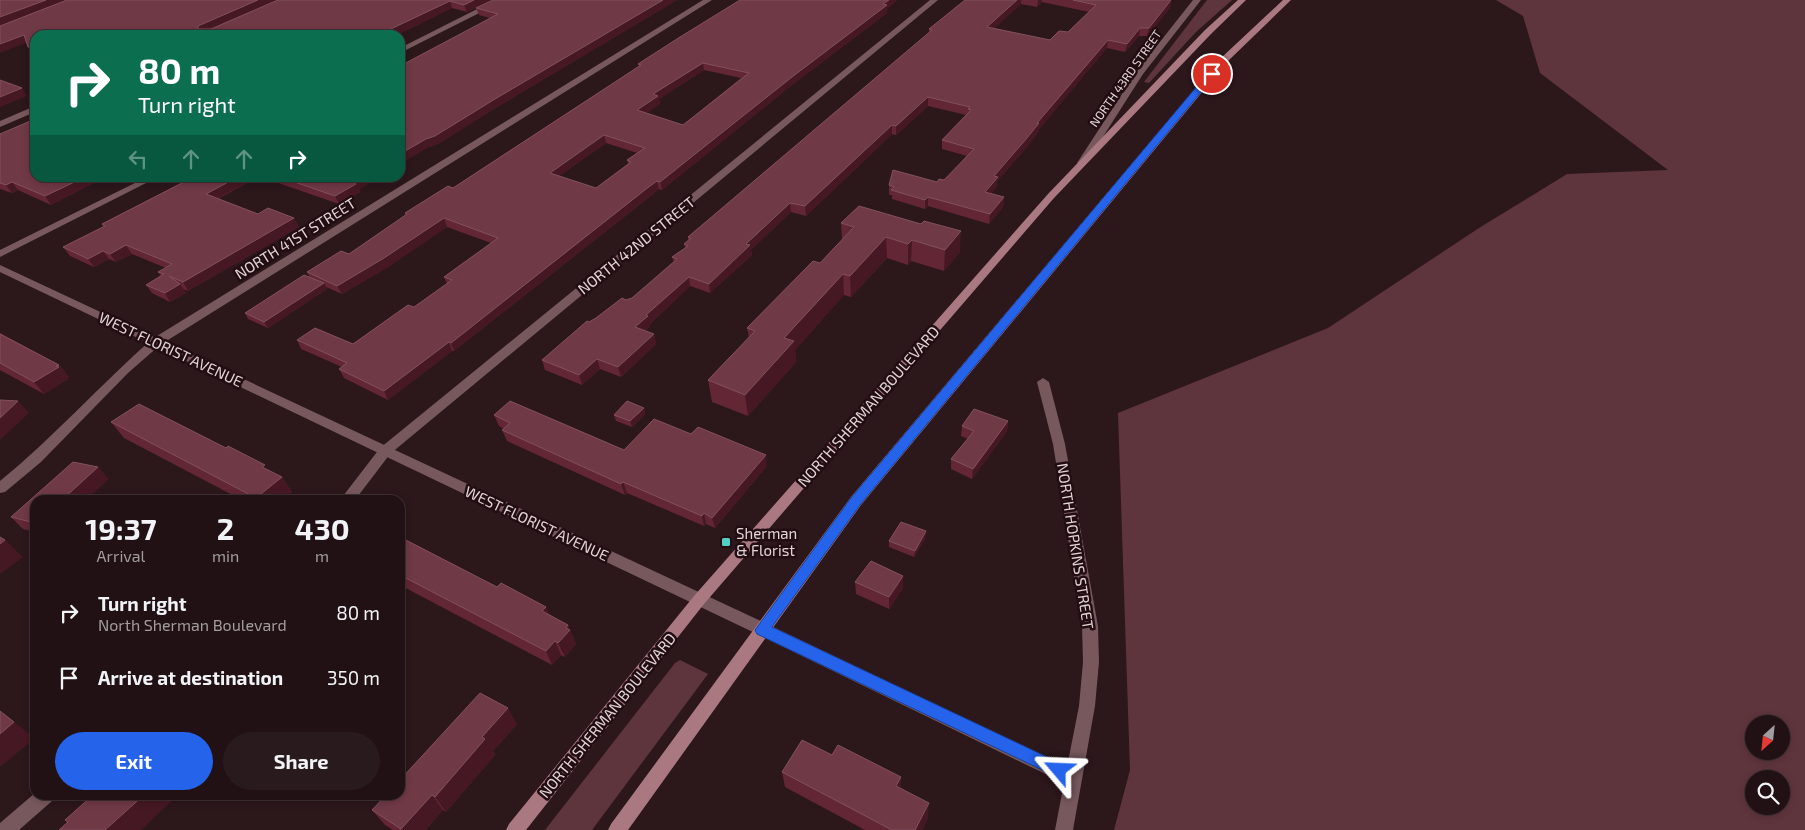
<!DOCTYPE html>
<html lang="en">
<head>
<meta charset="utf-8">
<style>
	:root { --surface:#211114; --page:#291a1d; --text:#f1f3f6; --muted:#a29da0; --line:#3e3134; --accent:#2563eb }
	body { margin:0; font-family:"Exo 2",sans-serif; background:var(--page); color:var(--text); height:100vh; display:flex; flex-direction:column; font-size:19px; white-space:nowrap }
	* { box-sizing:border-box; margin:0 }
	p { font-size:16px; color:var(--muted) }
	.icon { flex:none; width:28px; height:28px; fill:none; stroke:currentColor; stroke-width:2; stroke-linecap:round; stroke-linejoin:round }
	.map { position:relative; flex:1; overflow:hidden }
	.panel { position:absolute; left:30px; top:495px; width:375px; height:305px; display:flex; flex-direction:column; background:var(--surface); border-radius:15px; box-shadow:0 2px 8px #0003,0 0 0 1px var(--line) }
	.panel>* { flex:none }
	.banner { position:absolute; left:30px; top:30px; width:375px; height:152px; border-radius:15px; box-shadow:0 2px 8px #0003,0 0 0 1px var(--line); background:#0b6e4f; color:#fff; overflow:hidden }
	.needle { width:32px; rotate:207deg }
	.fabs { position:absolute; left:1745px; top:715px; display:grid; gap:10px }
	.fabs a { display:grid; place-items:center; width:45px; height:45px; border-radius:50%; background:var(--surface); box-shadow:0 2px 8px #0003,0 0 0 1px var(--line); font-size:25px }
	.pin { position:absolute; display:grid; place-items:center; width:42px; height:42px; color:#fff; margin:-21px; border:2px solid #fff; border-radius:50%; box-shadow:0 1px 5px #0007 }
	.me { position:absolute; width:55px; margin:-28px; rotate:296deg; stroke-linejoin:round; filter:drop-shadow(0 0 4px #0008) }
	.turn { display:flex; align-items:center; gap:18px; height:105px; padding:0 25px; font-size:22px }
	.turn .icon { width:65px; height:65px; stroke-width:2.5 }
	.turn b { display:block; font-size:35px; line-height:42px }
	.lanes { display:flex; align-items:center; height:48px; padding:0 25px; background:#0003; justify-content:center; gap:25px; direction:ltr }
	.lanes .off { opacity:.35 }
	.eta { display:flex; justify-content:space-evenly; align-items:center; height:85px; text-align:center }
	.eta b { font-size:30px; font-weight:700; line-height:35px }
	.action { display:flex; gap:10px; margin-top:auto; padding:10px 25px }
	.action a { flex:1; height:58px; border-radius:30px; background:var(--accent); color:#fff; font-size:20px; font-weight:700; line-height:58px; text-align:center }
	.action a+a { background:var(--page); color:var(--text) }
	ul { padding:0; list-style:none }
	li { display:flex; align-items:center; gap:15px; height:65px; padding:0 25px }
	li div { flex:1 }
	li b { display:block; font-size:19px }
	li em { font-style:normal }
	.map>svg:first-child { display:block }
	.green { fill:#5f353d; fill-rule:evenodd }
	.lines { fill:none; stroke-linecap:round; stroke-linejoin:round }
	.minor { fill:#77585d; fill-rule:evenodd }
	.tertiary { fill:#77585d; fill-rule:evenodd }
	.secondary { fill:#aa7880; fill-rule:evenodd }
	.wall { fill:#622635; fill-rule:evenodd }
	.shaded-wall { fill:#461823 }
	.building { fill:#703946; stroke:#82515d; fill-rule:evenodd }
	.route { fill:#2563eb; stroke:#184099 }
	.poi-dot { fill:#55cec5; stroke:#220e12; stroke-width:2 }
	.labels { text-anchor:middle; dominant-baseline:central; stroke-width:5; stroke-linejoin:round; paint-order:stroke }
	.far-street-label { font-size:12px; fill:#e3d4d6; stroke:#220e12 }
	.street-label { font-size:15px; fill:#e3d4d6; stroke:#220e12 }
	.poi-label { font-size:15px; fill:#e3d4d6; stroke:#220e12; text-anchor:start }
</style>
</head>
<body>
<div class="map">
<svg width="1805" height="830" viewBox="0 0 1805 830">
	<rect width="100%" height="100%" fill="#2c171b"/>
	<!-- green -->
	<g class="green">
		<polygon points="1207,0 1232,0 1196,32 1149,83 1144,82"/>
		<path d="M1496,0H1805V830H1114L1130,770L1118,413L1328,328L1479,228L1567,174L1668,170L1540,73L1523,16ZM1754,724H1781V751H1754ZM1754,779H1781V806H1754Z"/>
		<polygon points="680,660 708,674 592,830 545,830 675,663"/>
	</g>
	<g class="lines">
		<!-- minor -->
		<g class="minor">
			<polygon points="495,0 505,0 400,53 400,48"/>
			<path d="M703,0H712L160,345L128,373L41,462L5,492L0,493V481C54,437 100,385 152,339Z"/>
			<polygon points="930,0 938,0 390,454 355,500 340,500 380,448"/>
			<polygon points="35,106 35,112 0,127 0,121"/>
			<polygon points="145,178 156,178 0,257 0,250"/>
			<polygon points="1043,378 1049,382 1065,444 1098,626 1099,662 1095,706 1073,830 1055,830 1064,783 757,634 754,629 757,624 762,622 767,624 1067,767 1079,706 1083,662 1082,626 1053,444 1037,382"/>
			<polygon points="35,793 35,795 55,795 52,801 19,830 0,830 0,823"/>
		</g>
		<!-- tertiary -->
		<g class="tertiary">
			<polygon points="1193,0 1201,0 1143,74 1085,165 1079,165 1077,163 1137,71"/>
			<polygon points="0,265 767,624 770,629 767,634 762,636 757,634 0,272"/>
		</g>
		<!-- secondary -->
		<g class="secondary">
			<polygon points="1238,0 1246,0 1211,34 1054,198 704,604 526,830 506,830 509,824 694,596 1048,194 1205,30"/>
			<polygon points="1283,0 1291,0 1227,62 861,505 628,830 608,830 611,824 851,497 1221,58"/>
		</g>
	</g>
	<!-- wall -->
	<g class="wall">
		<polygon points="0,0 491,0 467,12 452,8 397,35 35,35 35,55 33,55 28,47 27,43"/>
		<polygon points="677,0 497,107 438,144 429,147 490,18 479,15 476,8"/>
		<path d="M965,0H1171L1170,8L1147,36H1139L1125,52L1107,48L1039,129L1038,132L1026,148L997,181V186L991,194L1004,197L1003,207L989,224L928,206L925,209L892,199V195H889V185L937,182L944,180L967,156L942,149V140L966,115L928,106L896,135L892,134L806,216L791,212L751,250L752,255L710,293L690,286L650,324V326L645,331L654,334L656,344L621,377L600,369L582,385L545,370L542,360L589,322L626,300L632,298L674,262L672,257L685,248L684,244L688,241V237L929,33V29ZM1042,2L1089,12L1068,32L1050,40L994,28L1021,4L1037,7Z"/>
		<path d="M887,9V13L792,85L662,190L659,189L648,198L454,351H452L388,400L344,378L339,369L342,367L301,349L297,340L353,344L414,307L447,284L444,277L491,243L447,227L388,267L342,294L326,287L327,289L268,328L248,319L245,313L310,278L307,272L349,254L406,215L405,213L453,188L639,66L638,64ZM704,70L741,78L683,125L646,113L660,104L659,99ZM606,143L637,153L627,160L628,164L596,188L559,176Z"/>
		<polygon points="0,134 35,178 109,178 105,179 103,178 51,205 18,190 12,193 0,189"/>
		<polygon points="256,178 218,199 258,214 294,218 299,227 188,291 183,289 186,293 170,302 152,293 146,285 161,276 158,272 166,268 132,254 116,262 109,259 94,267 70,256 63,247 103,227 102,224 181,183 180,180"/>
		<polygon points="264,178 378,178 359,189 360,192 339,204"/>
		<polygon points="841,223 960,252 944,271 911,261 908,265 887,258 851,297 844,295 795,350 796,362 748,416 712,402 708,380 749,338 747,328 820,263 842,240"/>
		<polygon points="0,333 59,365 69,377 67,377 68,379 44,394 0,370"/>
		<polygon points="644,408 645,414 632,427 616,421 614,415"/>
		<polygon points="494,415 624,450 767,466 715,528 706,524 704,526 627,493 625,495 507,441 502,430 504,429 499,426"/>
		<polygon points="1008,421 1007,431 972,479 951,469 951,459 968,439 961,436 962,426"/>
		<polygon points="111,422 268,470 282,477 292,492 282,500 242,500 124,438"/>
		<polygon points="73,462 98,467 108,479 86,500 35,500 35,532 23,529 11,517"/>
		<polygon points="926,531 926,537 914,557 889,547 889,541"/>
		<polygon points="400,537 497,587 546,607 549,615 568,625 576,644 565,657 561,655 552,665 400,585"/>
		<polygon points="855,582 903,588 889,609 856,594"/>
		<polygon points="517,724 493,751 495,755 446,812 443,810 425,830 393,830 385,825 372,810"/>
		<polygon points="832,755 901,789 928,818 922,830 865,830 785,787 782,772"/>
	</g>
	<!-- shaded-wall -->
	<g class="shaded-wall">
		<polygon points="46,0 70,0 0,26 0,17"/>
		<polygon points="258,0 278,0 202,33 198,29 198,26"/>
		<polygon points="474,0 491,0 467,12 464,5"/>
		<polygon points="663,0 677,0 497,107 438,144 429,147 400,164 400,154"/>
		<polygon points="889,0 898,0 887,9 887,13 792,85 662,190 660,182"/>
		<polygon points="1017,0 1021,0 1021,4 987,35 987,27"/>
		<polygon points="1038,0 1042,0 1042,2 1037,7"/>
		<polygon points="1171,0 1170,8 1147,36 1149,28"/>
		<polygon points="450,1 452,8 397,35 378,35"/>
		<polygon points="1140,28 1139,36 1125,52 1127,44"/>
		<polygon points="24,35 28,42 0,53 0,44"/>
		<polygon points="1108,40 1107,48 1039,129 1038,132 1026,148 997,181 997,186 985,201 985,192 994,176 1037,123"/>
		<polygon points="703,63 704,70 659,99 660,104 638,118 637,110 653,94"/>
		<polygon points="22,88 27,96 0,107 0,97"/>
		<polygon points="928,97 928,106 896,135 896,126"/>
		<polygon points="892,125 892,134 806,216 805,206"/>
		<polygon points="604,135 606,143 552,181 550,173"/>
		<polygon points="83,178 103,178 51,205 45,196"/>
		<polygon points="236,178 256,178 211,202 206,194"/>
		<polygon points="361,178 378,178 359,189 360,192 339,204 335,196 353,182"/>
		<polygon points="657,181 659,189 454,351 451,343"/>
		<polygon points="12,182 18,190 12,193 6,185"/>
		<polygon points="928,197 928,206 925,209 925,200"/>
		<polygon points="1004,197 1003,207 989,224 990,214"/>
		<polygon points="790,203 791,212 751,250 752,255 710,293 709,284 746,244"/>
		<polygon points="294,218 299,227 188,291 183,282"/>
		<polygon points="444,218 447,227 388,267 342,294 337,286"/>
		<polygon points="961,231 960,252 944,271 945,250"/>
		<polygon points="886,237 887,258 851,297 850,276"/>
		<polygon points="912,240 911,261 908,265 908,244"/>
		<polygon points="126,245 132,254 116,262 110,254"/>
		<polygon points="103,251 109,259 94,267 88,259"/>
		<polygon points="843,274 844,295 795,350 796,362 748,416 745,395 784,338"/>
		<polygon points="689,277 690,286 650,324 650,326 637,337 635,327 646,315"/>
		<polygon points="324,283 327,289 268,328 264,322"/>
		<polygon points="180,284 186,293 170,302 165,293"/>
		<polygon points="654,334 656,344 621,377 618,367"/>
		<polygon points="449,342 452,351 388,400 384,391"/>
		<polygon points="597,359 600,369 582,385 579,375"/>
		<polygon points="59,365 69,377 67,377 68,379 44,394 34,382"/>
		<polygon points="18,401 29,413 0,440 0,418"/>
		<polygon points="644,408 645,414 632,427 630,421"/>
		<polygon points="1008,421 1007,431 972,479 973,469"/>
		<polygon points="766,455 767,466 715,528 712,518"/>
		<polygon points="98,467 108,479 86,500 62,500"/>
		<polygon points="282,477 292,492 282,500 257,500 256,498"/>
		<polygon points="623,482 627,493 625,495 621,484"/>
		<polygon points="704,513 706,524 704,526 702,516"/>
		<polygon points="926,531 926,537 914,557 915,551"/>
		<polygon points="5,540 23,557 0,574 0,544"/>
		<polygon points="903,576 903,588 889,609 889,597"/>
		<polygon points="546,607 552,621 542,611"/>
		<polygon points="568,625 576,644 565,657 558,643 566,628"/>
		<polygon points="555,641 561,655 552,665 546,651"/>
		<polygon points="508,708 517,724 493,751 495,755 446,812 435,797 482,737"/>
		<polygon points="14,722 35,738 0,767 0,734"/>
		<polygon points="901,777 901,792 896,786"/>
		<polygon points="144,795 178,795 141,830 105,830"/>
		<polygon points="432,795 443,810 425,830 402,830 401,829"/>
		<polygon points="929,803 928,818 922,830 915,830"/>
	</g>
	<!-- building -->
	<g class="building">
		<polygon points="0,0 46,0 0,17"/>
		<polygon points="67,0 258,0 198,26 198,29 211,29 278,0 474,0 464,5 450,1 378,35 35,35 35,49 28,47 24,35 0,44 0,26"/>
		<polygon points="493,0 663,0 495,99 435,136 426,139 400,154 400,66 498,14 476,8"/>
		<path d="M740,0H889L883,4L887,5L792,77L660,182L657,181L646,189L451,343L449,342L384,391L339,369L347,363L297,340L315,328L353,344L408,305L414,307L452,280L444,277L498,238L444,218L384,258L337,286L307,272L341,251L349,254L407,214L405,213L448,186L453,188L641,65L638,64L680,37ZM703,63L749,73L683,125L637,110L658,96L653,94ZM604,135L645,148L627,160L631,162L596,188L550,173Z"/>
		<polygon points="965,0 1017,0 987,27 1050,40 1059,31 1068,32 1096,5 1073,0 1171,0 1149,28 1140,28 1127,44 1108,40 1037,123 1039,123 1027,138 994,176 998,177 985,192 1004,197 990,214 928,197 925,200 891,190 894,187 889,185 893,170 937,182 939,179 944,180 974,149 942,140 971,110 968,109 970,107 928,97 896,126 892,125 805,206 790,203 746,244 750,245 709,284 689,277 646,315 648,316 635,327 654,334 618,367 597,359 579,375 542,360 587,321 589,322 596,318 622,298 626,300 632,298 677,259 672,257 688,246 684,244 691,238 688,237 932,30 929,29"/>
		<polygon points="0,80 22,88 0,97"/>
		<polygon points="35,119 35,178 83,178 45,196 12,182 6,185 0,183 0,134"/>
		<polygon points="185,178 236,178 206,194 258,214 268,208 294,218 183,282 169,276 180,284 165,293 146,285 164,274 158,272 172,264 126,245 110,254 103,251 88,259 63,247 105,226 102,224 184,182 180,180"/>
		<polygon points="283,178 361,178 353,182 356,184 335,196"/>
		<polygon points="859,206 921,224 924,221 961,231 945,250 912,240 908,244 886,237 850,276 843,274 784,338 794,341 745,395 708,380 755,331 747,328 813,261 820,263 854,227 841,223"/>
		<polygon points="304,275 324,283 264,322 245,313"/>
		<polygon points="0,334 59,365 56,366 59,367 34,382 0,363"/>
		<polygon points="0,400 18,401 0,418"/>
		<polygon points="510,401 624,450 654,419 691,434 698,427 766,455 712,518 704,513 702,516 623,482 621,484 502,430 510,423 494,415"/>
		<polygon points="627,401 644,408 630,421 614,415"/>
		<polygon points="139,404 226,448 228,446 265,465 262,467 282,477 256,498 111,422"/>
		<polygon points="974,409 1008,421 973,469 951,459 974,431 962,426"/>
		<polygon points="73,462 98,467 62,500 35,500 35,523 11,517"/>
		<polygon points="901,522 926,531 915,551 889,541"/>
		<polygon points="0,537 5,540 0,544"/>
		<polygon points="400,537 497,587 501,583 546,607 542,611 568,625 566,628 570,630 558,643 555,641 546,651 400,575"/>
		<polygon points="871,561 903,576 889,597 855,582"/>
		<polygon points="480,693 508,708 482,737 485,739 435,797 432,795 401,829 372,810 386,795 400,795 400,780"/>
		<polygon points="0,711 14,722 0,734"/>
		<polygon points="802,740 832,755 838,745 901,777 896,786 929,803 915,830 892,830 782,772"/>
		<polygon points="93,795 144,795 105,830 59,830 68,822 65,820"/>
	</g>
	<!-- route -->
	<polygon class="route" points="1209,72 1216,74 860,505 772,627 1064,765 1067,770 1064,776 1059,778 757,634 755,630 851,498"/>
	<!-- markers -->
	<rect class="poi-dot" x="721" y="537" width="10" height="10" rx="2.5"/>
	<g class="labels">
		<!-- far-street labels -->
		<g class="far-street-label">
			<text transform="translate(1125 78) rotate(-55)">NORTH 43RD STREET</text>
		</g>
		<!-- street labels -->
		<g class="street-label">
			<text transform="translate(295 238) rotate(-32)">NORTH 41ST STREET</text>
			<text transform="translate(636 245) rotate(-39)">NORTH 42ND STREET</text>
			<text transform="translate(171 349) rotate(25)">WEST FLORIST AVENUE</text>
			<text transform="translate(868 406) rotate(-49)">NORTH SHERMAN BOULEVARD</text>
			<text transform="translate(537 523) rotate(25)">WEST FLORIST AVENUE</text>
			<text transform="translate(1076 546) rotate(81)">NORTH HOPKINS STREET</text>
			<text transform="translate(607 715) rotate(-51)">NORTH SHERMAN BOULEVARD</text>
		</g>
		<!-- poi labels -->
		<g class="poi-label">
			<text x="736" y="533">Sherman<tspan x="736" dy="17">&amp; Florist</tspan></text>
		</g>
	</g>
</svg>
<div class="fabs">
<a><svg class="needle" viewBox="-14 -14 28 28"><path d="M0-13l5 13h-10z" fill="#e53935"/><path d="M0 13l5-13h-10z" fill="#a29da0"/></svg></a>
<a><svg class="icon" aria-label="search" viewBox="0 0 24 24"><circle cx="10" cy="10" r="6"/><path d="M15 15l6 6"/></svg></a>
</div>
<div class="pin" style="left:1212px;top:74px;background:#d93025"><svg class="icon" aria-label="arrive" viewBox="0 0 24 24"><path d="M6 21V4h12l-3 4 3 4H6"/></svg></div>
<svg class="me" style="left:1059px;top:770px" viewBox="-20 -20 40 40"><path d="M0-17L14 15 0 8-14 15z" fill="#2563eb" stroke="#fff" stroke-width="4"/></svg>
<div class="banner">
<div class="turn"><svg class="icon" aria-label="right" viewBox="0 0 24 24"><path d="M7 20v-9h11M14 6l5 5-5 5"/></svg><div><b>80 m</b>Turn right</div></div>
<div class="lanes"><svg class="icon off" aria-label="left" viewBox="0 0 24 24"><path d="M17 20v-9H6M10 6l-5 5 5 5"/></svg><svg class="icon off" aria-label="ahead" viewBox="0 0 24 24"><path d="M12 20V5M6 11l6-6 6 6"/></svg><svg class="icon off" aria-label="ahead" viewBox="0 0 24 24"><path d="M12 20V5M6 11l6-6 6 6"/></svg><svg class="icon" aria-label="right" viewBox="0 0 24 24"><path d="M7 20v-9h11M14 6l5 5-5 5"/></svg></div>
</div>
<section class="panel">
<div class="eta">
<div><b>19:37</b><p>Arrival</p></div>
<div><b>2</b><p>min</p></div>
<div><b>430</b><p>m</p></div>
</div>
<ul>
<li><svg class="icon" aria-label="right" viewBox="0 0 24 24"><path d="M7 20v-9h11M14 6l5 5-5 5"/></svg><div><b>Turn right</b><p>North Sherman Boulevard</p></div><em>80 m</em></li>
<li><svg class="icon" aria-label="arrive" viewBox="0 0 24 24"><path d="M6 21V4h12l-3 4 3 4H6"/></svg><div><b>Arrive at destination</b></div><em>350 m</em></li>
</ul>
<div class="action"><a>Exit</a><a>Share</a></div>
</section>
</div>
</body>
</html>
